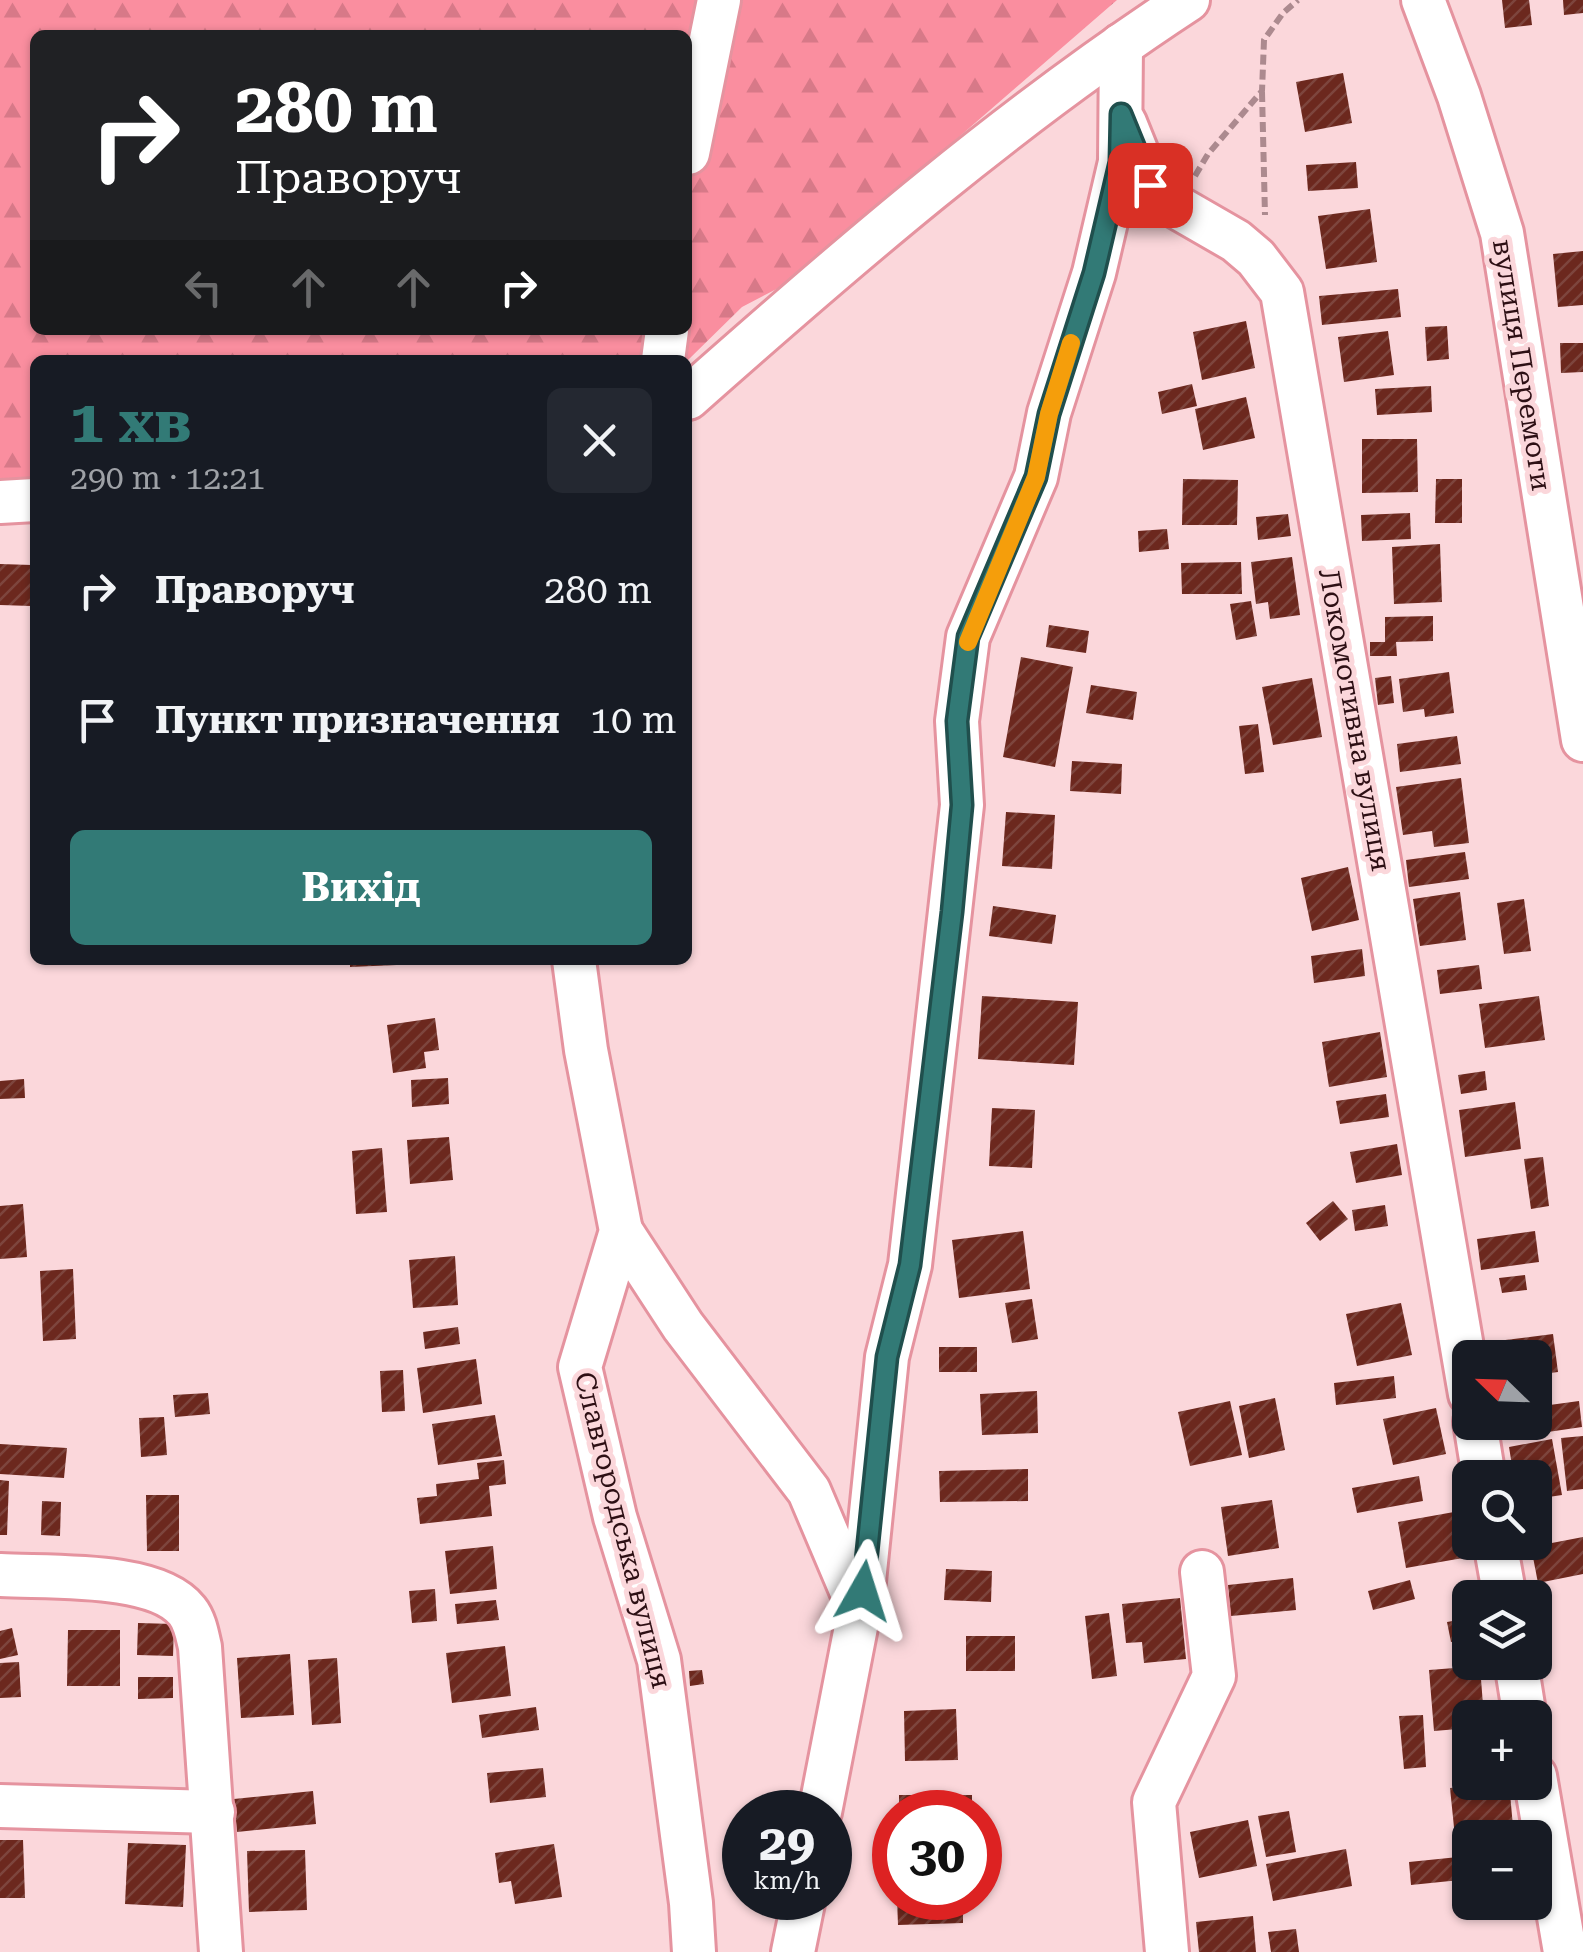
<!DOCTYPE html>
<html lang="uk">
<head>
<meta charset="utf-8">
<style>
	:root { --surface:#171b24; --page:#242831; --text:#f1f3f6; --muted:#9ea1a6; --accent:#327a76 }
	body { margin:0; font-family:"Roboto Serif",serif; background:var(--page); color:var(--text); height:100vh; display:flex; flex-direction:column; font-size:38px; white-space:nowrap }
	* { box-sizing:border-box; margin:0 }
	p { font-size:32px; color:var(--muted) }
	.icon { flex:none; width:55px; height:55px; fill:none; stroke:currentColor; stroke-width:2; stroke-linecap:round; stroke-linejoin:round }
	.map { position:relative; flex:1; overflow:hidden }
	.panel { position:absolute; left:30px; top:355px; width:662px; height:610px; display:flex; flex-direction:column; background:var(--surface); border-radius:15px; box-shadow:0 2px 8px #0004 }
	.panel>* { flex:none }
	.top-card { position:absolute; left:30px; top:30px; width:662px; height:305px; border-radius:15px; box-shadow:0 2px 8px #0004; background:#202124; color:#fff; overflow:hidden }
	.needle { width:65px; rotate:293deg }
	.buttons { position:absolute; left:1452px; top:1340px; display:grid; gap:20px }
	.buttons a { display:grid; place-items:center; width:100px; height:100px; border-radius:15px; background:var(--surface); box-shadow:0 2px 8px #0004; font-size:50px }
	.speed { position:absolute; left:722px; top:1790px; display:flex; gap:20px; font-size:50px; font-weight:700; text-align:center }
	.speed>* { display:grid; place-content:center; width:130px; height:130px; border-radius:50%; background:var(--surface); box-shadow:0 2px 8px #0004; line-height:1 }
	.speed small { font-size:25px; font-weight:400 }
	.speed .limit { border:15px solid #d22; background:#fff; color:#111 }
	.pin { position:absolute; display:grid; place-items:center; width:85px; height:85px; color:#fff; margin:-42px; border-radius:20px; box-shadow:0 5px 15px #0006 }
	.me { position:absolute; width:110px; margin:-55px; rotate:6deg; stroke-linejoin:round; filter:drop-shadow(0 0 8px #0008) }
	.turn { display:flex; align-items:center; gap:35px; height:210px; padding:0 40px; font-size:45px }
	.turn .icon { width:130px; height:130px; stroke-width:2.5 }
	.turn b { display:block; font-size:70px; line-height:85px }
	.lanes { display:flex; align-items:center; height:95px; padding:0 40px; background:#0003; justify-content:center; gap:50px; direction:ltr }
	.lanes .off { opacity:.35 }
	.round { display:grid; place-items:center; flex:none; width:105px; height:105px; border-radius:15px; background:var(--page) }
	.headline { display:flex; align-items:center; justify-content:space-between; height:170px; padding:0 40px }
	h1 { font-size:60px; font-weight:700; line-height:75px; color:var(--accent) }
	.button { display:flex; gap:20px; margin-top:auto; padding:20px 40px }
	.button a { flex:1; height:115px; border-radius:15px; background:var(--accent); color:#fff; font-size:40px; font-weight:700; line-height:115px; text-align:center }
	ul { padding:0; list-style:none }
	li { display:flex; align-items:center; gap:30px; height:130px; padding:0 40px }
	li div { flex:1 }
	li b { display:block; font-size:38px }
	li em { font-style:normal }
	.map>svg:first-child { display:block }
	.forest { fill:url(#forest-firs); fill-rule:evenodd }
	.building { fill:url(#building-hatch) }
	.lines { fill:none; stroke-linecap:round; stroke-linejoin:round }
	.street-casing { stroke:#e5939f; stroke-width:48 }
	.path { stroke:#ac8a8f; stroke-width:6; stroke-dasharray:10 5; stroke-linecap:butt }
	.street { stroke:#fff; stroke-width:42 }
	.route-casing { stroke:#204f4d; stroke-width:25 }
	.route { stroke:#327a76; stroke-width:18 }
	.slow { stroke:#f59e0b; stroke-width:18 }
	.labels { text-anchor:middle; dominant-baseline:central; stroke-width:10; stroke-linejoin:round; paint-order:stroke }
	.street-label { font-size:28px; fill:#2d0f14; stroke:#fbd7db }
</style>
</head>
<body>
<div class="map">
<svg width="1583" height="1952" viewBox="0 0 1583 1952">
	<defs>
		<pattern id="forest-firs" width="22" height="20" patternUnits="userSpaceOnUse" patternTransform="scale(2.5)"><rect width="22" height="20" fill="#fa8e9f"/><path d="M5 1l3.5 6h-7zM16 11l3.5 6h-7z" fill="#d77988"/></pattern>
		<pattern id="building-hatch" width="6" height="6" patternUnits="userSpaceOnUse" patternTransform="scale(2.5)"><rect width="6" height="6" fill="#6c281e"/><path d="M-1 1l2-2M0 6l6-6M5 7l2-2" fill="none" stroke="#7d453d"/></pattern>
	</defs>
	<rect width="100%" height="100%" fill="#fbd7db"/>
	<!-- forest -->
	<path class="forest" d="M0,0H1117L794,280L742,307L688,360H35V490L0,491ZM35,35H688V330H35Z"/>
	<!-- building -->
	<g class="building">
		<polygon points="1502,0 1529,0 1532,25 1505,28"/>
		<polygon points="1563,0 1583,0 1583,13 1564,15"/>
		<polygon points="1343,73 1352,123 1305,132 1296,82"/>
		<polygon points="1356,162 1358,188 1308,191 1306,165"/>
		<polygon points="1370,209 1377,262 1326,269 1318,216"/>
		<polygon points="1583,251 1583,305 1558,307 1553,254"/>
		<polygon points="1398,289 1401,317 1322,325 1319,296"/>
		<polygon points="1246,321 1255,368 1202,380 1193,332"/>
		<polygon points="1447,326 1449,359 1427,361 1425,327"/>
		<polygon points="1388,331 1394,375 1344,382 1338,337"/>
		<polygon points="1560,343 1583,343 1583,372 1561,373"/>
		<polygon points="1192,384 1197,406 1162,414 1158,392"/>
		<polygon points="1431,386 1432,412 1377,415 1375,389"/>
		<polygon points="1246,397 1255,438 1203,450 1195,409"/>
		<polygon points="1362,439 1417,439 1418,492 1362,493"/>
		<polygon points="1183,479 1238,480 1237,525 1182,525"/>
		<polygon points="1436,479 1462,479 1462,523 1435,523"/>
		<polygon points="1410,513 1411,539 1362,541 1361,515"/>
		<polygon points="1288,514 1291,536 1258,540 1256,517"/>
		<polygon points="1167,529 1169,549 1139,552 1138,531"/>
		<polygon points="1440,544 1442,602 1394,604 1392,547"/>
		<polygon points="1292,557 1300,615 1270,619 1268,602 1256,604 1251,562"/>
		<polygon points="1241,562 1242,594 1182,594 1181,563"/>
		<polygon points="0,564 32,565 31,606 0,605"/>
		<polygon points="1251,601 1257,636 1236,640 1230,604"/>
		<polygon points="1433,616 1433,641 1396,642 1397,656 1370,656 1370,642 1385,642 1385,617"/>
		<polygon points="1049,625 1089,631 1086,653 1046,647"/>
		<polygon points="1021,657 1073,667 1055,767 1003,757"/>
		<polygon points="1449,672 1454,713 1425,717 1424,709 1403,712 1399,679"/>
		<polygon points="1391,676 1394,703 1378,705 1375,678"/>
		<polygon points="1312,678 1322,737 1273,745 1262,687"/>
		<polygon points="1091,685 1137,692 1133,720 1086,713"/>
		<polygon points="1258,724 1264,772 1245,774 1239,726"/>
		<polygon points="1457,736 1461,764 1400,772 1397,744"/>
		<polygon points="1072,761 1122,764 1121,794 1070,791"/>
		<polygon points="1461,778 1469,843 1434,847 1432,831 1403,835 1396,787"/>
		<polygon points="1006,812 1055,815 1052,869 1002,866"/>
		<polygon points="1465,852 1469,879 1409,887 1406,860"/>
		<polygon points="1348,867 1359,920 1312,931 1301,878"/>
		<polygon points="1460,892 1466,940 1420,946 1413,899"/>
		<polygon points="1524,899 1531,951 1504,954 1497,903"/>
		<polygon points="993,906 1056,915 1052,944 989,936"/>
		<polygon points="1362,949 1365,976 1314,983 1311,956"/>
		<polygon points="350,960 420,960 420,964 350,967"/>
		<polygon points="1479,965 1482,989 1440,994 1437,970"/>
		<polygon points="982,996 1078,1002 1074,1065 978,1059"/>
		<polygon points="1539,996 1545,1040 1485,1048 1479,1004"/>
		<polygon points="435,1018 439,1050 424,1052 426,1068 393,1073 387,1025"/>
		<polygon points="1380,1032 1387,1077 1329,1087 1322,1042"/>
		<polygon points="1485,1071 1487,1090 1461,1094 1458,1075"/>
		<polygon points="448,1078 449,1104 412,1107 411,1080"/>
		<polygon points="24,1079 25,1098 0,1099 0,1081"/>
		<polygon points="1386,1094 1389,1117 1340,1124 1336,1101"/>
		<polygon points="1515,1102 1521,1149 1465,1157 1459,1110"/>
		<polygon points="992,1108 1035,1110 1032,1168 989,1166"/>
		<polygon points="449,1137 453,1180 410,1184 407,1140"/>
		<polygon points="1397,1144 1402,1175 1356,1183 1350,1152"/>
		<polygon points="382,1148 387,1212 356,1214 352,1151"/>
		<polygon points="1543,1157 1549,1206 1531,1209 1524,1159"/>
		<polygon points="1333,1201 1348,1219 1320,1241 1306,1223"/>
		<polygon points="23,1204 27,1257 0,1259 0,1206"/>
		<polygon points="1385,1205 1388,1226 1355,1231 1352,1210"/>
		<polygon points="1023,1231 1030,1289 959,1298 952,1240"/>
		<polygon points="1535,1231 1539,1262 1481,1270 1477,1239"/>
		<polygon points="455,1256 458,1305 413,1308 409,1260"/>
		<polygon points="73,1269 76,1339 43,1341 40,1271"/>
		<polygon points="1525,1275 1527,1290 1502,1293 1499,1278"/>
		<polygon points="1032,1299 1038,1339 1012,1343 1005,1303"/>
		<polygon points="1401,1303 1412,1355 1357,1366 1346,1314"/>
		<polygon points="458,1327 460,1344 425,1349 423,1332"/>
		<polygon points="1553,1334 1558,1372 1535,1375 1535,1358 1499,1358 1497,1341"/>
		<rect x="939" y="1347" width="38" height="25"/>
		<polygon points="476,1359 482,1404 423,1413 417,1368"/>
		<polygon points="403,1370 405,1411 382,1412 380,1371"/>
		<polygon points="1394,1376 1396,1398 1336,1405 1334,1383"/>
		<polygon points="1037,1391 1038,1433 982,1435 980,1394"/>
		<polygon points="208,1393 210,1414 175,1417 173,1395"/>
		<polygon points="1275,1398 1285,1450 1249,1458 1239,1406"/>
		<polygon points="1230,1401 1242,1455 1190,1466 1178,1412"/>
		<polygon points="1579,1401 1582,1427 1507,1438 1505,1422 1535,1422 1535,1407"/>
		<polygon points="1436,1408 1446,1454 1393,1465 1383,1419"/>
		<polygon points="495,1415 502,1456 438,1465 432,1424"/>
		<polygon points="164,1417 167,1455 141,1457 139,1418"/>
		<polygon points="1583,1436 1583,1489 1567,1491 1561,1438"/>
		<polygon points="1552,1439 1562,1495 1535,1499 1535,1478 1514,1478 1509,1447"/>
		<polygon points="0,1444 67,1448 64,1478 0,1474"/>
		<polygon points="504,1460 506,1484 489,1486 492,1516 420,1524 417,1498 437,1496 436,1484 479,1479 477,1463"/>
		<polygon points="1028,1469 1028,1501 940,1502 939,1471"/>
		<polygon points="1419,1476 1423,1501 1357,1513 1352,1488"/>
		<polygon points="0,1480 9,1481 7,1535 0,1535"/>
		<polygon points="146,1495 179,1495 179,1551 147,1551"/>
		<polygon points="1272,1500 1279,1548 1228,1556 1221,1507"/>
		<polygon points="42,1501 61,1502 60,1536 41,1535"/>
		<polygon points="1454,1512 1463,1558 1406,1568 1398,1522"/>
		<polygon points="1583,1537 1583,1574 1538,1583 1531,1547"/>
		<polygon points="493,1546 497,1589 450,1594 445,1551"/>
		<polygon points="946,1569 992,1571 991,1602 944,1600"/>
		<polygon points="1293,1578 1296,1610 1231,1616 1228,1585"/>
		<polygon points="1410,1580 1415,1599 1373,1610 1368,1591"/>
		<polygon points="435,1589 437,1621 412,1623 409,1591"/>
		<polygon points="1180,1598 1186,1659 1144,1663 1142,1642 1126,1643 1122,1604"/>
		<polygon points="496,1600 499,1620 457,1624 455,1604"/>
		<polygon points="1109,1613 1117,1676 1092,1679 1085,1616"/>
		<polygon points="1470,1618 1470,1638 1451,1642 1447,1622"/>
		<polygon points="138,1623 174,1624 173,1656 137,1655"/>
		<polygon points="12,1628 18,1655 0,1659 0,1631"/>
		<polygon points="68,1630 120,1630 120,1686 67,1686"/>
		<rect x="966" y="1636" width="49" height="35"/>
		<polygon points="505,1646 511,1696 452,1703 446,1653"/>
		<polygon points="290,1654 294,1715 241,1718 237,1658"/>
		<polygon points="337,1658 341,1723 312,1725 308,1660"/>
		<polygon points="19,1662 21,1697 0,1698 0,1663"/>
		<polygon points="1480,1666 1484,1718 1470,1718 1470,1728 1434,1731 1429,1670"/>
		<polygon points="702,1670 704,1684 690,1686 689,1671"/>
		<polygon points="138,1677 173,1677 173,1698 138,1699"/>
		<polygon points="536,1707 539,1730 482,1738 479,1715"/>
		<polygon points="956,1709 958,1760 905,1761 904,1711"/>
		<polygon points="1423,1715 1426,1767 1404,1769 1399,1716"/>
		<polygon points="543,1768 546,1797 490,1803 487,1773"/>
		<polygon points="1509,1782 1514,1838 1470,1838 1470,1845 1456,1847 1450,1788"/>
		<polygon points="313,1791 316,1824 237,1832 234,1799"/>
		<rect x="899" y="1795" width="73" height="17"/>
		<polygon points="1289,1811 1296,1852 1266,1857 1258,1816"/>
		<polygon points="1248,1820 1257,1866 1199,1878 1190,1832"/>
		<polygon points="0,1840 23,1840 25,1898 0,1898"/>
		<polygon points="128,1843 186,1845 183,1907 125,1904"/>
		<polygon points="554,1844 562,1897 515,1904 511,1881 499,1883 495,1853"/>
		<polygon points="1346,1849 1352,1886 1273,1901 1266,1864"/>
		<polygon points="305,1850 307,1910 249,1912 247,1851"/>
		<polygon points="1468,1856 1470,1879 1411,1885 1409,1862"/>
		<polygon points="897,1898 963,1898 963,1923 898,1925"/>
		<polygon points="1253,1916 1256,1952 1199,1952 1196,1922"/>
		<polygon points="1296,1929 1299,1952 1271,1952 1268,1932"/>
	</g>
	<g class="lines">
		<!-- street casing -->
		<g class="street-casing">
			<g id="street">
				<polyline points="1423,0 1459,96 1502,233 1583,740"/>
				<polyline points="1125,123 1150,185 1177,207 1236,241 1256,258 1282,292 1470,1394"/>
				<polyline points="688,153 719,0"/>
				<polyline points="663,360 667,330"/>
				<path d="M688,398C847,257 1009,117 1188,0"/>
				<polyline points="0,502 35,500"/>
				<polyline points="574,960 586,1050 621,1231 580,1367 615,1517 659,1660 691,1903 694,1952"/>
				<polyline points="621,1231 683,1326 809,1491 859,1609"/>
				<polyline points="1475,1422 1484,1478"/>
				<polyline points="1495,1542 1505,1598"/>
				<path d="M0,1575C47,1578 156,1571 187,1611C195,1621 197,1634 200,1647L221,1952"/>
				<polyline points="1516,1662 1525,1718"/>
				<polyline points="1535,1776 1565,1952"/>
				<polyline points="0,1806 213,1812"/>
				<polyline points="820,1812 863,1591 887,1357 910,1265 962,805 957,721 968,637 1036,477 1049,413 1094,273 1120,162 1121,45"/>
				<polyline points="793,1952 804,1898"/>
				<polyline points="1167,1952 1154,1802 1214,1676 1202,1572"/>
			</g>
		</g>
		<!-- path -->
		<g class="path">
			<polyline points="1262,92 1265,215"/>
			<polyline points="1195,176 1208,154 1262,91 1264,40 1283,13 1298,0"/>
		</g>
		<!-- street -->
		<use href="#street" class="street"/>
	</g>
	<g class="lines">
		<!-- route casing -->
		<g class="route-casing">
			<polyline id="route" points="863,1591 887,1357 910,1265 952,912 962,805 957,721 968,637 1036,477 1049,414 1094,273 1120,162 1121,114 1150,185"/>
		</g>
		<!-- route -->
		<use href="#route" class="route"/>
		<!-- slow -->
		<polyline class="slow" points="968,642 1036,477 1049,414 1071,343"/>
	</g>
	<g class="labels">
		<!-- street labels -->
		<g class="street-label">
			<text transform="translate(1522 365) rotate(81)">вулиця Перемоги</text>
			<text transform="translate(1355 720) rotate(80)">Локомотивна вулиця</text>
			<text transform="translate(623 1530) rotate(76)">Славгородська вулиця</text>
		</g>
	</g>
</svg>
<div class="buttons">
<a><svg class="needle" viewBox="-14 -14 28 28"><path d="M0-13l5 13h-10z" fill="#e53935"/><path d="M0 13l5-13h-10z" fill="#9ea1a6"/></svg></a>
<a><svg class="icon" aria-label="search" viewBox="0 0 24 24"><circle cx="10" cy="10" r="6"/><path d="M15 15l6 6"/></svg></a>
<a><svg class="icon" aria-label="layers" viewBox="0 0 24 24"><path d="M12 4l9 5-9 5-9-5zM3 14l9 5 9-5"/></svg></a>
<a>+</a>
<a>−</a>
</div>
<div class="speed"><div>29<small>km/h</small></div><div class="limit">30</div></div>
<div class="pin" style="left:1150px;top:185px;background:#d93025"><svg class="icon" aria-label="arrive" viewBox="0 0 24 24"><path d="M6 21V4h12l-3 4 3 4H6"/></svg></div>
<svg class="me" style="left:863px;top:1591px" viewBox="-20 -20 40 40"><path d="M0-17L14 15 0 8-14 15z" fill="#327a76" stroke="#fff" stroke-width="4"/></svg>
<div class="top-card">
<div class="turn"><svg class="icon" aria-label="right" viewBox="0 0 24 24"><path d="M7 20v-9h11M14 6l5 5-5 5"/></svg><div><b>280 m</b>Праворуч</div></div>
<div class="lanes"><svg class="icon off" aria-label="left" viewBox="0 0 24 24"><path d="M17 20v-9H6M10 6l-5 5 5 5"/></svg><svg class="icon off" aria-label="ahead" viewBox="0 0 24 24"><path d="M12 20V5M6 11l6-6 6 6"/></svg><svg class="icon off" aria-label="ahead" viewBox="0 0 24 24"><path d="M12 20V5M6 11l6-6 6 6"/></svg><svg class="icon" aria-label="right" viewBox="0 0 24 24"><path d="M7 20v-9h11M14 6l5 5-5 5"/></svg></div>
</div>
<section class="panel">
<div class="headline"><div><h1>1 хв</h1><p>290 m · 12:21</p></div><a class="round"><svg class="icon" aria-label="close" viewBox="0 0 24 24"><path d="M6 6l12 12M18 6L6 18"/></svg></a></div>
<ul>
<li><svg class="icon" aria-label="right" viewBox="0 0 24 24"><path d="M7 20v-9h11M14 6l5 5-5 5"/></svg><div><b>Праворуч</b></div><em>280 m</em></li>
<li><svg class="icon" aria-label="arrive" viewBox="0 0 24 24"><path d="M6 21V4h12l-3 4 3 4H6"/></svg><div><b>Пункт призначення</b></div><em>10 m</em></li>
</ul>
<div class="button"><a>Вихід</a></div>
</section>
</div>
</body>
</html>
